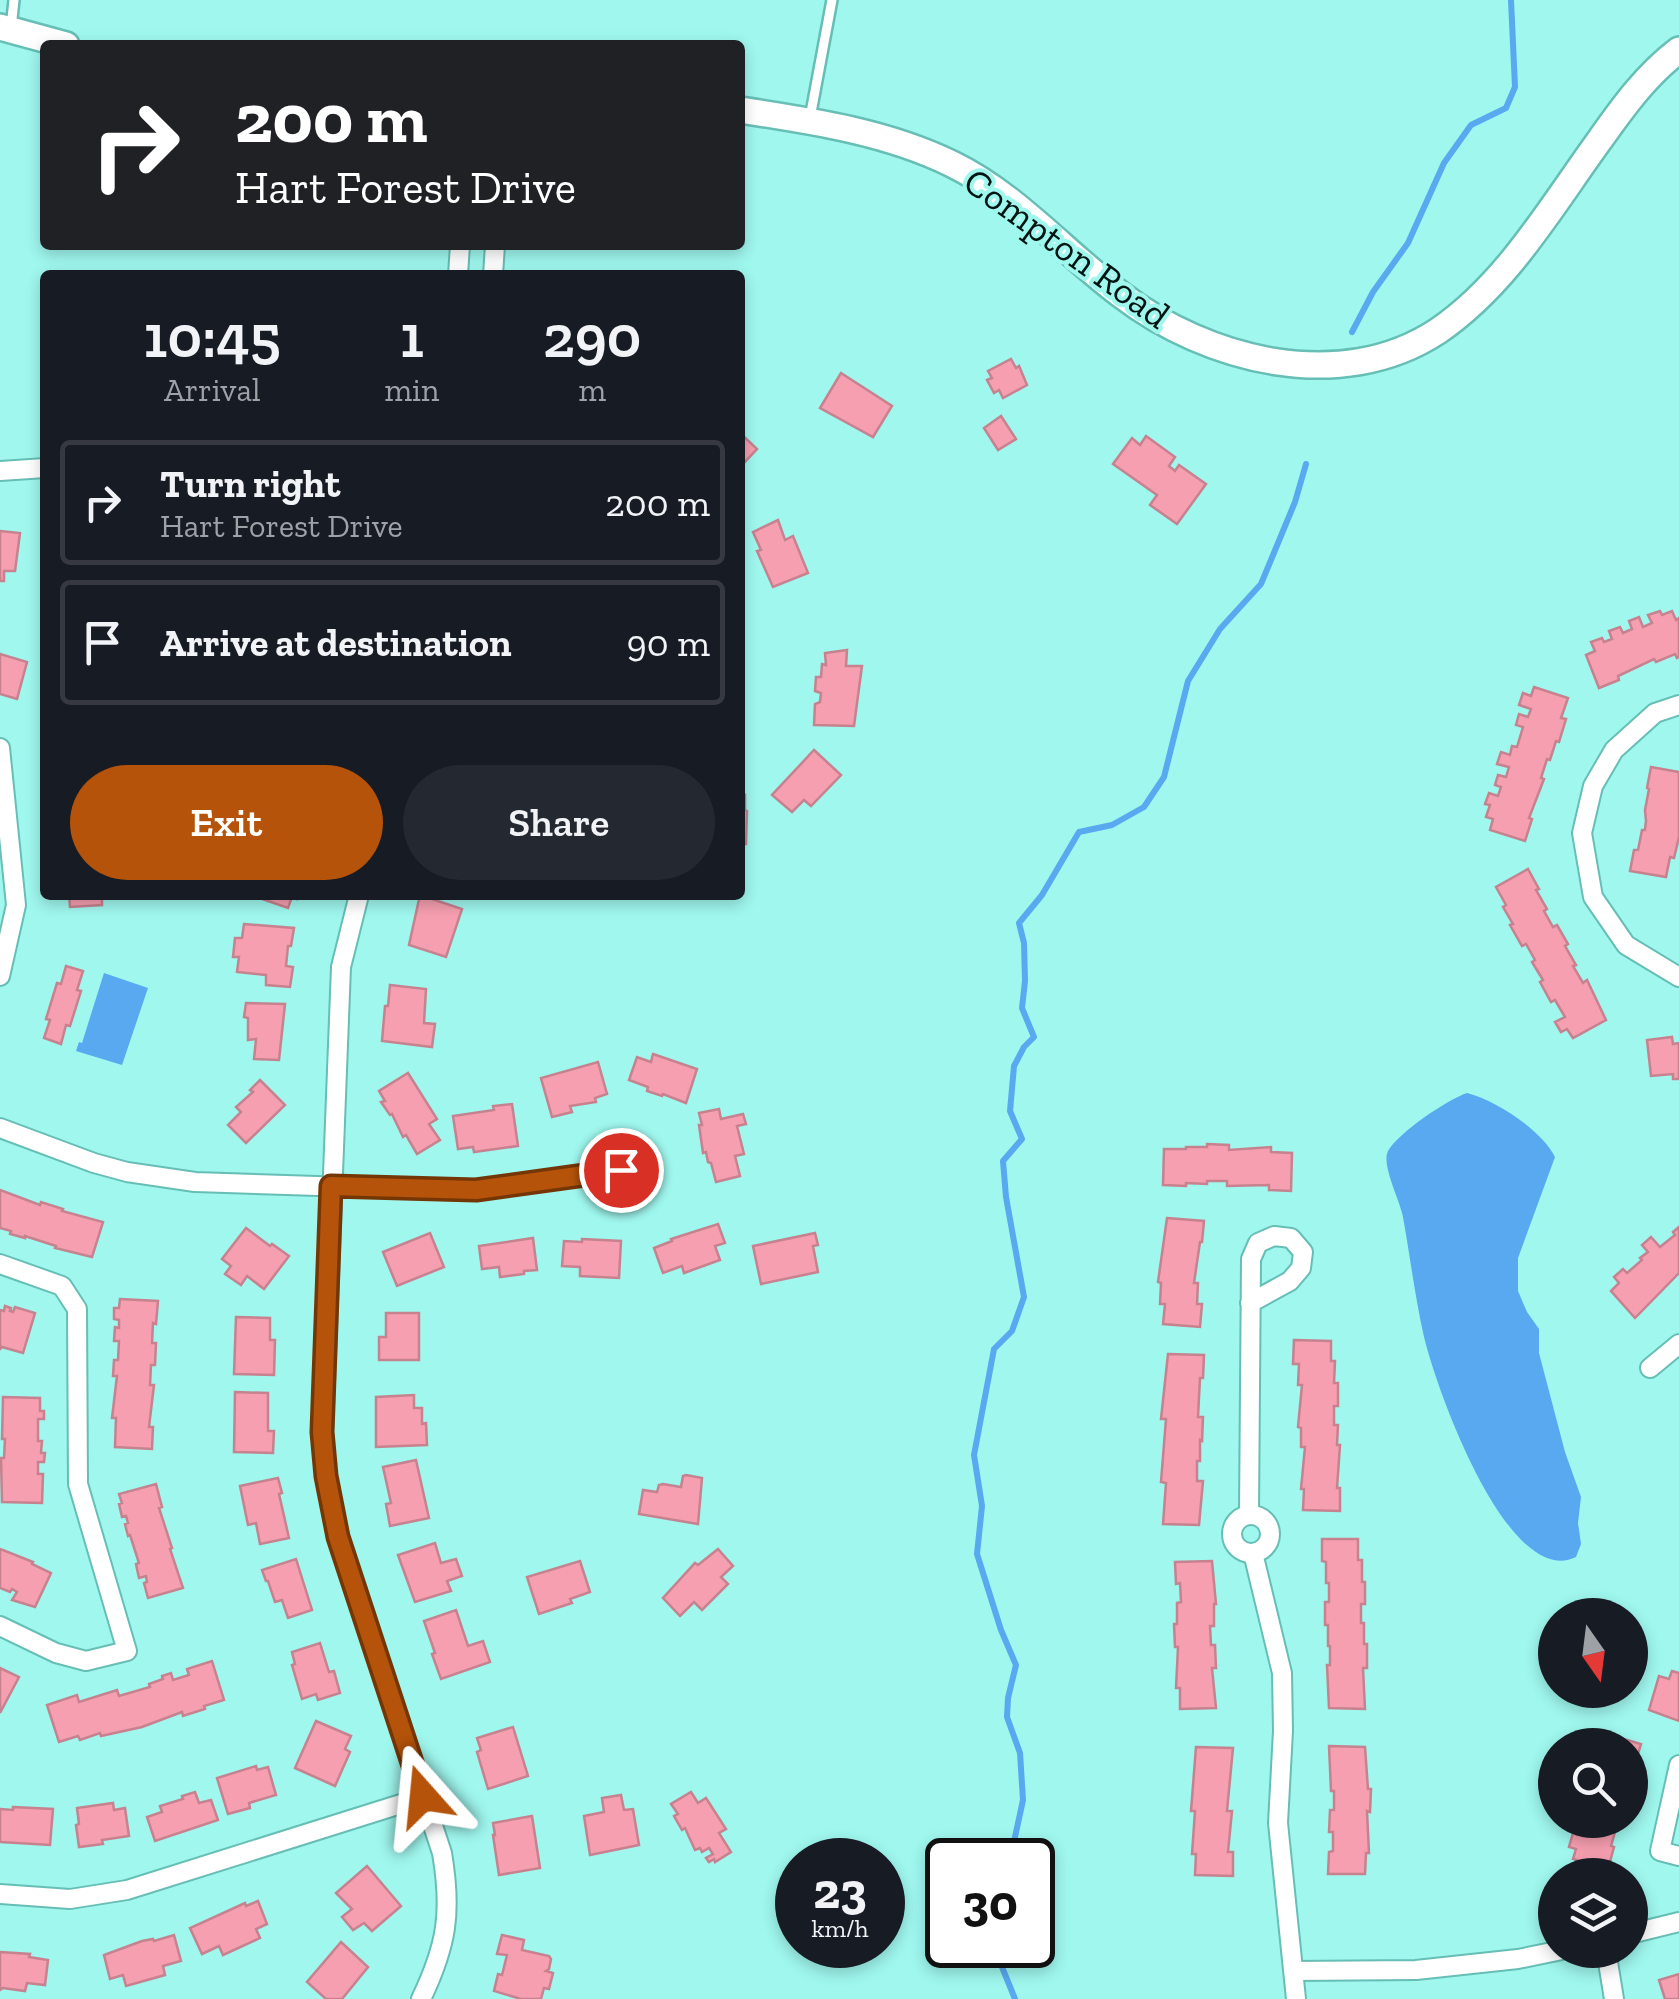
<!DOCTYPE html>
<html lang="en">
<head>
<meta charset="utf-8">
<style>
	:root { --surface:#171b24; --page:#242831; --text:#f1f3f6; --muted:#9ea1a6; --line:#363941; --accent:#b45309 }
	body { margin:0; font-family:"Zilla Slab",serif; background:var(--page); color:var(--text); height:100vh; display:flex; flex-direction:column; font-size:38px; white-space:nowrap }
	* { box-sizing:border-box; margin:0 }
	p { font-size:32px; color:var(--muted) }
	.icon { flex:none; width:55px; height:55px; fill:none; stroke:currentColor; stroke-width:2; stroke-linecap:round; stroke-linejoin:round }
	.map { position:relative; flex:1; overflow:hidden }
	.drawer { position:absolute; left:40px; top:270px; width:705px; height:630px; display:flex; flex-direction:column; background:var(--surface); border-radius:10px; box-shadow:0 5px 15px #0003 }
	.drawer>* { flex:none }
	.hud { position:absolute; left:40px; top:40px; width:705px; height:210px; border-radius:10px; box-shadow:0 5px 15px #0003; background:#202124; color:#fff; overflow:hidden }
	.needle { width:65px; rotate:166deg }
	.tools { position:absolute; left:1538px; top:1598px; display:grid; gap:20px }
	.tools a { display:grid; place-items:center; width:110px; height:110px; border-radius:50%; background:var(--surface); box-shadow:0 5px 15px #0003; font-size:50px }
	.speed { position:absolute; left:775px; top:1838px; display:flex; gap:20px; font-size:50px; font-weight:700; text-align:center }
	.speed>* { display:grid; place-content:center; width:130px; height:130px; border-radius:50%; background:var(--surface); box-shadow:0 5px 15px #0003; line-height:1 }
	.speed small { font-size:25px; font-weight:400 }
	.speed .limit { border:5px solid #111; border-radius:15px; background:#fff; color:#111 }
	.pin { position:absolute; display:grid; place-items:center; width:85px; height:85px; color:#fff; margin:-42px; border:5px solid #fff; border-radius:50%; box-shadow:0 2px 10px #0007 }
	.me { position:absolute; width:110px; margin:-55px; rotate:342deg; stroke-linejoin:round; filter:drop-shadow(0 0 8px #0008) }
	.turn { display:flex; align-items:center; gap:35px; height:210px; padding:0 30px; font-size:45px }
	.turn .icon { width:130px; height:130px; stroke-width:2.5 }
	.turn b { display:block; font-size:70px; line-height:85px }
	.eta { display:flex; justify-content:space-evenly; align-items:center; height:170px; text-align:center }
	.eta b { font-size:60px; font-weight:600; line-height:70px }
	.action { display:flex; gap:20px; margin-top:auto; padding:20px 30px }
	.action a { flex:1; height:115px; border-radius:60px; background:var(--accent); color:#fff; font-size:40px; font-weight:600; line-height:115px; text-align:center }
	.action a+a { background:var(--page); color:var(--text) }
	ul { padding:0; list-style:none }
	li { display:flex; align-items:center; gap:30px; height:125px; margin:0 20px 15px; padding:0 10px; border:5px solid var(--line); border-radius:10px }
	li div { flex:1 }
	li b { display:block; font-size:38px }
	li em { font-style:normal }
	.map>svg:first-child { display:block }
	.water { fill:#58a9f0 }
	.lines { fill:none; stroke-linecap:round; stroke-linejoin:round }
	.stream { stroke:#58a9f0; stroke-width:6 }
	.building { fill:#f69fb0; stroke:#c6828f; stroke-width:2.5 }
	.service-casing { stroke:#66beb5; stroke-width:14 }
	.minor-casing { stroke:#66beb5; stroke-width:22 }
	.secondary-casing { stroke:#66beb5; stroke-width:30 }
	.service { stroke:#fff; stroke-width:9 }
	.minor { stroke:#fff; stroke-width:18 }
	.secondary { stroke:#fff; stroke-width:25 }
	.route-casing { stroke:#753606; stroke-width:25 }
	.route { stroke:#b45309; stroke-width:18 }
	.labels { text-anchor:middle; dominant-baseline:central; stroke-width:8; stroke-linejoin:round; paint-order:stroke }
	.street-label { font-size:38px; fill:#001411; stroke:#9ff7ee }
</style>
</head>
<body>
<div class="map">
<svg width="1679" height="1999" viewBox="0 0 1679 1999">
	<rect width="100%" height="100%" fill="#9ff7ee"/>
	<!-- water -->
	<g class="water">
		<polygon points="104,973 148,988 122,1065 76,1051 79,1042 82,1043"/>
		<path d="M1467,1093C1495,1100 1542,1130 1555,1157L1518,1258V1291L1527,1312L1539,1329V1353L1565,1452L1581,1497L1578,1523L1581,1544L1576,1557C1569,1560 1562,1562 1554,1560C1495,1549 1437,1390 1424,1337C1415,1297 1410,1256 1403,1217C1400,1200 1381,1165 1388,1151C1399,1132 1447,1100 1467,1093Z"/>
	</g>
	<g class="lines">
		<!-- stream -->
		<g class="stream">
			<polyline points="1352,332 1373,292 1408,243 1444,163 1471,125 1506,108 1515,87 1511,0"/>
			<polyline points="1010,1860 1023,1800 1020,1753 1007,1717 1008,1698 1016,1665 1001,1630 977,1554 982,1506 974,1455 994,1349 1012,1331 1024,1297 1006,1197 1003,1161 1022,1139 1010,1111 1014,1066 1024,1047 1034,1037 1022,1008 1025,981 1024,943 1019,923 1042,895 1079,832 1112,825 1144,807 1164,777 1188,681 1220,629 1261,584 1295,502 1306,464"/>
			<polyline points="1000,1945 1002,1967 1015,1999"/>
		</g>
	</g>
	<!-- building -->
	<g class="building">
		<polygon points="1011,359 1016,368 1019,366 1027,385 1003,398 999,390 994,393 987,380 992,378 988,371"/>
		<polygon points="841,373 892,406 873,437 820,408"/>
		<polygon points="1001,416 1016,439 998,450 984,428"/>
		<polygon points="740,433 757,449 740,467"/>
		<polygon points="1146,436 1175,457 1169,466 1175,471 1179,465 1206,484 1177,524 1150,505 1157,495 1113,464 1132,438 1140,445"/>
		<polygon points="778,520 785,540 793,536 808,573 773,587 757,551 761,550 753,532"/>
		<polygon points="0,531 20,533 15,571 4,571 4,581 0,581"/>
		<polygon points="1660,611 1662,615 1672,611 1676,620 1679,618 1679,657 1677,658 1675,654 1656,662 1654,659 1618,676 1619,680 1599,688 1586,655 1595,651 1591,642 1602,638 1604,642 1612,639 1609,631 1620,627 1623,633 1632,629 1629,621 1639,617 1643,627 1652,623 1648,615"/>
		<polygon points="847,650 846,666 862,666 854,726 814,725 815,704 820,702 821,693 815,691 816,677 821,677 822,664 826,665 825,653"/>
		<polygon points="0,654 27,662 17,699 0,694"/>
		<polygon points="1534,687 1568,698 1561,718 1566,719 1559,742 1556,741 1550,760 1547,759 1541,778 1544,779 1529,818 1532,819 1525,841 1490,830 1493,819 1486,817 1490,805 1485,804 1489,793 1498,796 1501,787 1495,785 1498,775 1506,777 1509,767 1497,764 1501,752 1510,755 1512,746 1517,747 1523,727 1516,725 1519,714 1528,717 1531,709 1519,705 1523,693 1531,696"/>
		<polygon points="814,750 841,775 811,806 804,800 792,812 772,795"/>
		<polygon points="1651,767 1679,772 1679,837 1674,858 1670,857 1666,877 1630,871 1634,850 1638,850 1642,830 1645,830 1646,821 1645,810 1649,789 1647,788"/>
		<polygon points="745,795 745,810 747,811 746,844 740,844 740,796"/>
		<polygon points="1528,869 1539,889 1536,890 1547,909 1544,911 1553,927 1557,925 1568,944 1565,946 1576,965 1573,966 1583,983 1587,980 1606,1020 1573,1038 1567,1029 1561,1032 1555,1022 1565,1017 1555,1000 1551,1002 1540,982 1543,980 1532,962 1535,960 1526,944 1522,946 1510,925 1513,924 1503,907 1506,905 1496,887"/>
		<polygon points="69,895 102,895 102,905 70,907"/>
		<polygon points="251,895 298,895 297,899 292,897 288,908"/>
		<polygon points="420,895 462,909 446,957 409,945"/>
		<polygon points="244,924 294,928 291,946 288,946 286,966 293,967 290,987 266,985 266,975 237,972 239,957 233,957 235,938 242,938"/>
		<polygon points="66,966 83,971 77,990 81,991 70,1026 66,1025 61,1044 44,1038 50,1020 46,1019 57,983 61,984"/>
		<polygon points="390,985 426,989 424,1023 435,1024 432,1047 382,1041 385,1006 388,1006"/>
		<polygon points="246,1003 285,1004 279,1060 254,1059 256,1039 248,1040 248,1018 244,1017"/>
		<polygon points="1672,1037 1673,1044 1679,1043 1679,1079 1673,1079 1673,1074 1651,1076 1647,1040"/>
		<polygon points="653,1054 697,1069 686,1103 663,1094 662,1096 647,1091 648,1087 629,1080 637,1057 651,1062"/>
		<polygon points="598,1062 607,1094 595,1098 596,1102 570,1106 572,1112 552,1117 541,1078"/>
		<polygon points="408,1073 437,1119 429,1124 440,1140 417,1154 406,1135 403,1137 392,1114 390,1115 381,1102 385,1101 379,1091"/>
		<polygon points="260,1080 285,1105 246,1143 228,1125 241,1112 236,1107 253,1092 250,1090"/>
		<polygon points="512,1104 518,1146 474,1152 473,1147 458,1149 453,1116 494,1110 493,1106"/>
		<polygon points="719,1109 721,1119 743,1114 746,1124 737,1126 744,1154 735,1156 740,1176 716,1182 711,1163 708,1162 706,1152 703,1153 699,1125 702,1125 699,1113"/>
		<polygon points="1207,1144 1229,1145 1229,1150 1271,1147 1271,1152 1292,1153 1291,1191 1269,1190 1269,1185 1227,1186 1227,1181 1207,1181 1207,1184 1186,1183 1186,1186 1163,1185 1164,1149 1186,1149 1186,1147 1207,1147"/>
		<polygon points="0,1190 40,1205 41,1202 63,1209 62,1211 103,1222 92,1257 55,1248 56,1246 25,1236 25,1238 10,1234 11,1231 0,1228"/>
		<polygon points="1167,1218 1204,1221 1202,1242 1200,1242 1194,1283 1198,1283 1197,1304 1202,1304 1200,1327 1163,1324 1165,1304 1160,1304 1161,1283 1158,1282"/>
		<polygon points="718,1224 725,1243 715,1246 720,1260 684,1273 682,1266 663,1273 654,1248 672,1241 671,1239"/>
		<polygon points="1679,1227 1679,1273 1635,1318 1611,1291 1619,1283 1614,1277 1623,1269 1627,1273 1642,1260 1640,1258 1648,1252 1642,1245 1651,1237 1660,1247 1675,1235 1673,1232"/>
		<polygon points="246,1228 270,1246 272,1244 289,1256 264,1289 247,1276 241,1285 225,1274 231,1266 222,1259"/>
		<polygon points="430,1233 444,1267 397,1286 383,1252"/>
		<polygon points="815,1233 818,1245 813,1246 818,1272 761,1284 753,1246"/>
		<polygon points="533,1238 537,1270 524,1271 524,1274 500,1277 499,1267 482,1269 479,1246"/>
		<polygon points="582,1239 621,1241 619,1278 580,1276 580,1267 562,1266 564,1241 582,1242"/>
		<polygon points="120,1299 158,1301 156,1324 153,1323 152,1343 156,1343 155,1365 151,1365 150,1385 154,1385 149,1427 153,1427 152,1449 115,1447 116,1418 112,1418 117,1376 113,1376 114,1360 118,1360 119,1341 114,1341 115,1327 119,1328 119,1320 114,1319 114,1308 119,1308"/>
		<polygon points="5,1306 11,1308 10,1311 13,1312 15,1307 35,1313 23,1353 2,1347 0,1349 0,1310 4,1311"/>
		<polygon points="386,1313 419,1313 419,1360 379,1360 379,1337 386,1337"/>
		<polygon points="236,1317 270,1318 270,1340 275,1340 274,1375 234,1374"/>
		<polygon points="1294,1340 1331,1341 1331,1361 1335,1361 1334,1383 1338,1383 1338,1406 1334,1406 1334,1425 1338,1425 1337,1445 1340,1445 1337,1488 1340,1488 1340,1511 1303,1510 1304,1489 1301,1489 1305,1447 1301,1447 1301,1428 1298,1427 1302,1385 1298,1385 1299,1364 1293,1364"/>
		<polygon points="1168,1354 1204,1355 1203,1378 1200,1378 1198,1417 1203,1417 1202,1441 1200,1440 1200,1461 1197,1461 1197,1481 1203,1481 1199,1525 1163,1524 1166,1483 1161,1482 1166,1419 1161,1419"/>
		<polygon points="235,1392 268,1393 268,1431 274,1431 273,1453 234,1452"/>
		<polygon points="414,1395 414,1408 422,1408 422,1424 426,1423 427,1445 376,1447 376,1397"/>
		<polygon points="3,1397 40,1398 40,1411 44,1411 44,1419 38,1419 38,1441 42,1441 41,1453 45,1453 44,1462 38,1462 38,1474 43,1474 42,1503 2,1502 1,1458 4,1458 5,1439 2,1439"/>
		<polygon points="416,1460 429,1518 390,1526 386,1504 391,1503 383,1467"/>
		<polygon points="686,1475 702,1478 698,1524 639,1514 643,1490 657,1492 659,1485 663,1484 681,1487 683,1476"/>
		<polygon points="278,1478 282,1493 279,1494 289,1538 260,1544 256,1523 248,1525 240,1486"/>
		<polygon points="156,1484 162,1507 159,1508 172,1548 170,1549 183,1588 148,1598 144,1583 147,1582 146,1576 139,1578 136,1564 139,1563 130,1535 128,1536 125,1524 128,1523 126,1516 122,1517 119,1504 122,1503 119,1494"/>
		<polygon points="1322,1539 1358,1539 1358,1560 1362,1560 1362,1582 1365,1582 1365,1604 1361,1604 1361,1623 1364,1623 1364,1644 1367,1644 1367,1668 1363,1668 1365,1709 1329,1708 1327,1665 1330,1665 1330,1646 1328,1646 1328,1625 1325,1625 1325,1602 1329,1602 1329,1583 1326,1583 1326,1562 1322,1561"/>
		<polygon points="435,1543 441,1563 456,1559 462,1576 447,1581 451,1591 415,1602 398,1555"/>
		<polygon points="0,1549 33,1562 32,1564 51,1573 35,1607 12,1600 17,1592 12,1589 10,1592 0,1588"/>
		<polygon points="718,1549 733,1566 721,1577 728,1584 702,1610 694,1602 680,1616 663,1598 695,1563 698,1565"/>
		<polygon points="296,1559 312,1610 288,1618 282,1600 275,1602 268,1581 266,1581 262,1570"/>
		<polygon points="580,1561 590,1592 570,1599 572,1603 539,1614 527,1577"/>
		<polygon points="1212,1561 1216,1604 1214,1604 1214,1626 1210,1626 1211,1645 1215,1645 1216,1668 1212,1668 1216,1708 1180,1709 1180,1688 1176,1688 1178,1647 1175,1647 1174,1624 1177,1624 1177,1603 1181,1602 1180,1583 1176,1584 1175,1562"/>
		<polygon points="456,1610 468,1646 483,1641 490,1662 441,1679 432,1654 435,1653 424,1621"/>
		<polygon points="320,1643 329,1672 334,1671 340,1693 318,1700 316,1694 302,1699 292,1665 295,1664 292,1652"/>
		<polygon points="212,1661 224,1700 204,1706 205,1709 183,1716 182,1712 142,1727 101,1736 100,1733 80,1740 78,1736 59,1742 47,1705 77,1695 79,1702 117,1690 119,1696 150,1687 149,1684 163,1679 162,1676 171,1673 173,1680 189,1675 187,1669"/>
		<polygon points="0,1668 19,1677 0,1713"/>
		<polygon points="1672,1671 1679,1673 1679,1721 1649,1710 1659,1676 1669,1679"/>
		<polygon points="316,1721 351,1736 345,1749 350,1752 335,1786 295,1768"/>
		<polygon points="513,1727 528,1776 488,1789 477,1752 481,1750 477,1738"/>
		<polygon points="1607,1734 1641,1744 1634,1767 1631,1766 1630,1770 1630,1745 1604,1745"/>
		<polygon points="1329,1746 1365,1747 1368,1789 1371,1789 1370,1812 1367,1811 1369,1853 1366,1853 1365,1874 1328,1874 1329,1852 1333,1851 1333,1832 1329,1832 1330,1810 1334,1810 1334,1791 1331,1791"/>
		<polygon points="1196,1747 1233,1748 1227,1811 1232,1811 1228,1852 1233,1852 1233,1876 1195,1875 1196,1854 1192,1854 1195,1811 1191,1811"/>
		<polygon points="256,1766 257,1770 268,1767 276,1795 249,1803 250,1808 228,1814 217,1778"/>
		<polygon points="195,1792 199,1803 211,1800 218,1820 155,1841 147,1817 162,1812 160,1806 183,1799 182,1796"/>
		<polygon points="691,1792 698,1803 706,1798 726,1829 719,1833 731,1852 715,1862 714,1859 709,1862 706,1858 713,1854 709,1848 702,1852 700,1848 695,1850 685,1828 682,1830 674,1816 678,1814 671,1804"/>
		<polygon points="621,1795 624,1810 633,1809 639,1845 590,1855 584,1816 604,1812 602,1798"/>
		<polygon points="113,1803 114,1810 125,1808 129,1836 102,1840 103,1844 79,1847 76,1825 79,1824 77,1808"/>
		<polygon points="13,1807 53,1809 50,1845 0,1842 0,1809 13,1810"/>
		<polygon points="532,1816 540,1868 499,1875 493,1835 495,1835 493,1823"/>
		<polygon points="1573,1820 1615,1820 1614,1824 1617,1825 1611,1846 1614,1847 1608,1869 1573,1859 1576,1849 1569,1847 1573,1833 1577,1835 1579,1828 1572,1826"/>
		<polygon points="367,1866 401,1906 372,1931 364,1923 353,1930 342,1917 352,1909 336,1893"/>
		<polygon points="258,1901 267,1924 256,1929 260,1938 223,1955 219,1946 202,1954 190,1928 245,1903 246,1906"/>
		<polygon points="174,1935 181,1961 163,1966 165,1975 126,1986 123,1975 110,1979 104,1955 142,1941 153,1939 154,1941"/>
		<polygon points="502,1935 524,1940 522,1950 549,1956 551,1959 549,1969 546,1971 553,1973 549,1989 544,1988 541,1999 521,1999 494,1991 498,1974 502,1975 507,1955 497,1954"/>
		<polygon points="341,1942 368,1967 342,1999 326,1999 307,1982"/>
		<polygon points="0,1952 30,1954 29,1957 48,1960 45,1985 27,1983 25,1991 3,1988 0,1990"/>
		<polygon points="1679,1974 1679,1999 1665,1999 1659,1980"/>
	</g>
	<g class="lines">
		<!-- service casing -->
		<g class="service-casing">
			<g id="service">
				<polyline points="11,28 14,0"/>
				<polyline points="810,118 832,0"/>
			</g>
		</g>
		<!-- minor casing -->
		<g class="minor-casing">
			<g id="minor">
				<polyline points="458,275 460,245"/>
				<polyline points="493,275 495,245"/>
				<polyline points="0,471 45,468"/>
				<polyline points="1679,705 1655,713 1614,750 1593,786 1582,833 1593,897 1626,945 1679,977"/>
				<polyline points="0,748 16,905 0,976"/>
				<path d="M359,895L341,967L323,1432L326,1476L338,1537L442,1853C452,1912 447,1945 421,1999"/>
				<polyline points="0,1128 94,1163 127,1172 195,1182 476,1191 621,1170"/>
				<polyline points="0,1264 62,1286 77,1309 78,1484 127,1651 86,1661 56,1653 0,1626"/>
				<polyline points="1650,1368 1679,1344"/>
				<polyline points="1249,1515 1251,1259 1258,1243 1274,1236 1291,1238 1303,1252 1301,1268 1290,1281 1250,1303"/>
				<circle cx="1251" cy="1534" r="19"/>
				<polyline points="1253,1553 1282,1673 1283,1731 1278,1823 1296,1999"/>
				<polyline points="1679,1765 1660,1851 1679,1856"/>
				<polyline points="0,1894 70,1899 127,1890 423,1797"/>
				<polyline points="1630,1934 1679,1922"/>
				<polyline points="1606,1950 1614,1999"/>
				<polyline points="1294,1971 1416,1970 1518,1959 1562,1950"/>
			</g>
		</g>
		<!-- secondary casing -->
		<g class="secondary-casing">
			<g id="secondary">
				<polyline points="0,27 66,45"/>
				<path d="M740,110C812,121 887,132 952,164C1016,195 1064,252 1120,294C1207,361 1341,395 1438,331C1507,284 1551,207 1599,141C1623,107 1646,75 1679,50"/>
			</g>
		</g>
		<!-- service -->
		<use href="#service" class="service"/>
		<!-- minor -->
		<use href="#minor" class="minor"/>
		<!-- secondary -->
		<use href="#secondary" class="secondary"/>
	</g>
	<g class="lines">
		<!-- route casing -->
		<g class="route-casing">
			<polyline id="route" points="423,1796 338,1537 326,1476 322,1432 331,1186 476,1190 621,1170"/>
		</g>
		<!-- route -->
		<use href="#route" class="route"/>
	</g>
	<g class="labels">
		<!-- street labels -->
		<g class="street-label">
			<text transform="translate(1067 248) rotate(36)">Compton Road</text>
		</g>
	</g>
</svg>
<div class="tools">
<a><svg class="needle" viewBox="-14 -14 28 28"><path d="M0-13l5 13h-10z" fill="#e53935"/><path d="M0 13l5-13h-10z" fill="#9ea1a6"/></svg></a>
<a><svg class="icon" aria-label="search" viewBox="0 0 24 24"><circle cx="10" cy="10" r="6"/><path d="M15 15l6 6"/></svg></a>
<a><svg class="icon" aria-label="layers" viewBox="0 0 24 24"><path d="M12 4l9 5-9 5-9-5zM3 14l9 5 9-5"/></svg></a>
</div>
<div class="speed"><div>23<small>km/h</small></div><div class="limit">30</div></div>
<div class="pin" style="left:621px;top:1170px;background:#d93025"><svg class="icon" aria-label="arrive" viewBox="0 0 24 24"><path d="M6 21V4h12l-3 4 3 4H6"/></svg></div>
<svg class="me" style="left:423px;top:1796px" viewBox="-20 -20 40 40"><path d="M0-17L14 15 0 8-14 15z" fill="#b45309" stroke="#fff" stroke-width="4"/></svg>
<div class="hud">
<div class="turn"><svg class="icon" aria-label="right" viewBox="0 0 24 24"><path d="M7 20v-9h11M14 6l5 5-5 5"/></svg><div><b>200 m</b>Hart Forest Drive</div></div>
</div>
<section class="drawer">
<div class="eta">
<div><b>10:45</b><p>Arrival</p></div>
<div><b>1</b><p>min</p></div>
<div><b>290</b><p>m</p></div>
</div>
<ul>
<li><svg class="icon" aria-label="right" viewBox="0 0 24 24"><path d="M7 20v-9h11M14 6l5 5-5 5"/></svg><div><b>Turn right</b><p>Hart Forest Drive</p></div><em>200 m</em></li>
<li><svg class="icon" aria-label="arrive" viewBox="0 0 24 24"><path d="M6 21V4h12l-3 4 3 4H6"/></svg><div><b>Arrive at destination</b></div><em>90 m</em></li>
</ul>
<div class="action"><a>Exit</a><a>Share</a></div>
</section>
</div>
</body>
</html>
